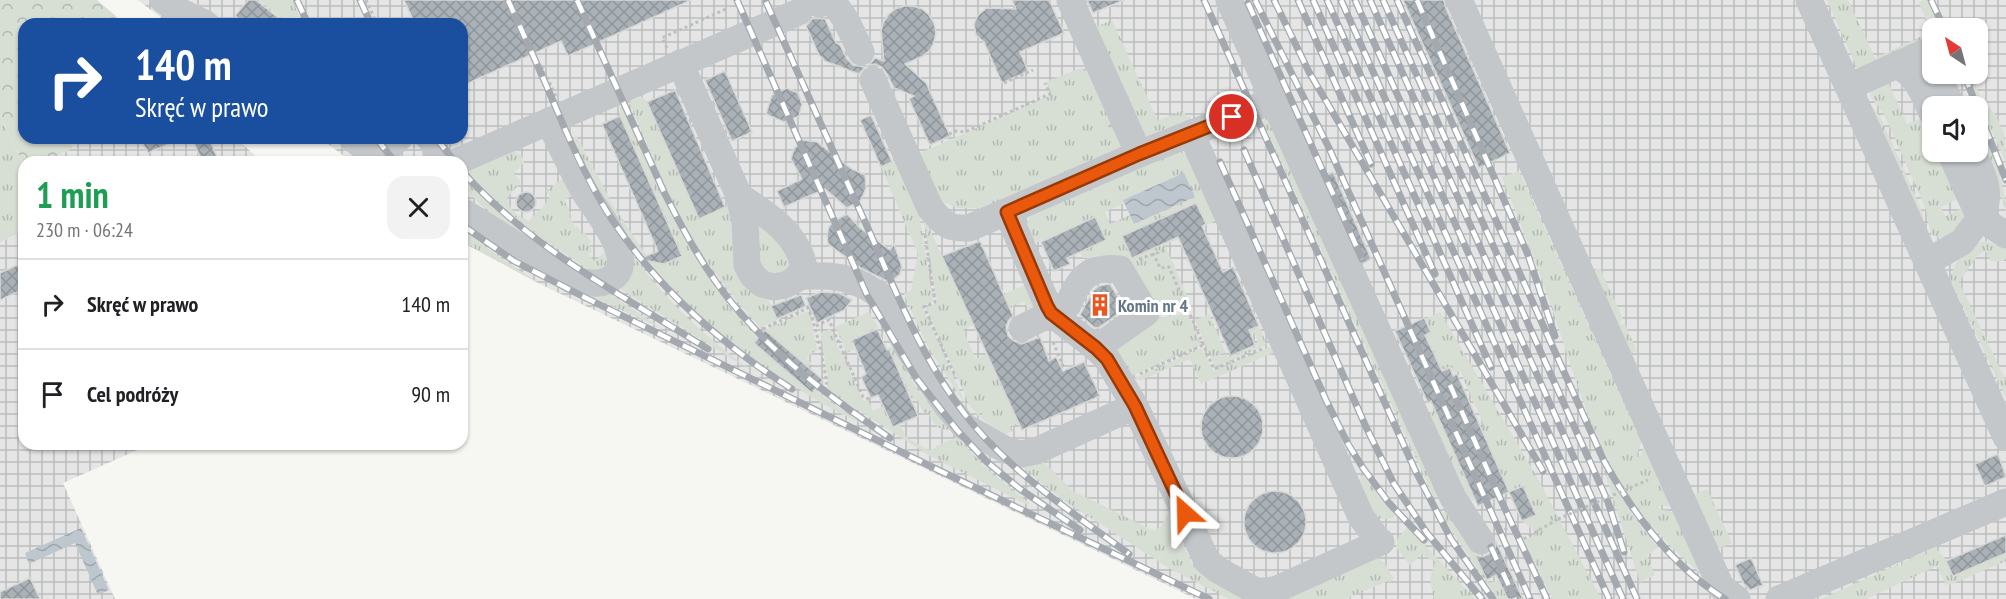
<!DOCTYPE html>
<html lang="pl">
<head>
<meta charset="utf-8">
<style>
	:root { --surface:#fff; --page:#f2f2f2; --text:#202124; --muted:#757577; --line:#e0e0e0 }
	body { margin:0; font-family:"PT Sans Narrow",sans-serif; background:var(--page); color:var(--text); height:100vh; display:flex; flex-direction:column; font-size:22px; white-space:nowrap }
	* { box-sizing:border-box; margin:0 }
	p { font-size:20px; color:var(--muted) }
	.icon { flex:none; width:33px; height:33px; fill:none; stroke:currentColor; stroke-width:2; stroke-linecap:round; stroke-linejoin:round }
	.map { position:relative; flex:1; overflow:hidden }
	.details { position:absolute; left:18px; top:156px; width:450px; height:294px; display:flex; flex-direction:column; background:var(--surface); border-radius:18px; box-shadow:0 2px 4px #0004 }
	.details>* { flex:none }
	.top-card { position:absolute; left:18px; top:18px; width:450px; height:126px; border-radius:18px; box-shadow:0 2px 4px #0004; background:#1a4fa0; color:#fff; overflow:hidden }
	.needle { width:39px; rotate:324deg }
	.buttons { position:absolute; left:1922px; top:18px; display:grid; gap:12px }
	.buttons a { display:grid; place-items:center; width:66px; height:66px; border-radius:12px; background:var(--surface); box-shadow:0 2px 4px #0004; font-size:30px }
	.pin { position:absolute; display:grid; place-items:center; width:51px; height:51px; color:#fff; margin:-26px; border:3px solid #fff; border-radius:50%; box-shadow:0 2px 6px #0007 }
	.me { position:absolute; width:66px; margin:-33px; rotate:335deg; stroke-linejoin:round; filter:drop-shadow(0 0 4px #0008) }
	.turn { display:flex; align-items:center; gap:21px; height:126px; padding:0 18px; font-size:27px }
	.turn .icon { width:78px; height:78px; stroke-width:2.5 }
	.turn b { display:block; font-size:42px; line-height:51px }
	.round { display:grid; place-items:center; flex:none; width:63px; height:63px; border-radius:18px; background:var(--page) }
	.head { display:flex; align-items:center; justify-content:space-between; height:102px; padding:0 18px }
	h1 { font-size:36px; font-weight:700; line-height:45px; color:#1e9e55 }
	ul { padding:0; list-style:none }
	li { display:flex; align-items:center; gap:18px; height:90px; padding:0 18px; border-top:2px solid var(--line) }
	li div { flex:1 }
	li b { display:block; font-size:22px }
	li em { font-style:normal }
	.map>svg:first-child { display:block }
	.industrial { fill:url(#industrial-grid); fill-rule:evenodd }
	.grass { fill:url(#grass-tufts); fill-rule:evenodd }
	.forest { fill:url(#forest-crowns) }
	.water { fill:url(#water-waves) }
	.building { fill:url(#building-cross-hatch); stroke:#d7d8d5; stroke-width:1.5 }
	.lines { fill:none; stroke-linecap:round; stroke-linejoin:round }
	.path { stroke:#bdbfc1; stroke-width:3; stroke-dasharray:3 3; stroke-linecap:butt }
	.minor { stroke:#c3c7ca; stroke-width:27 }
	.rail-casing { stroke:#a3a9af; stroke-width:7 }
	.rail { stroke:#fff; stroke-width:4.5; stroke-dasharray:14; stroke-linecap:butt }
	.path-bridge { stroke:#bdbfc1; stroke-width:3; stroke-dasharray:3 3; stroke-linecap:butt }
	.route-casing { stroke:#983908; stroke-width:15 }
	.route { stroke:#ea580c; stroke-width:10 }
	.labels { text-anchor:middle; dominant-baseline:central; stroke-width:6; stroke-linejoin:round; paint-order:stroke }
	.poi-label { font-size:18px; font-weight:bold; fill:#647585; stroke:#fff; text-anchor:start }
</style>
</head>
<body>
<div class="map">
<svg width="2006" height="599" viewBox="0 0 2006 599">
	<defs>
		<pattern id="industrial-grid" width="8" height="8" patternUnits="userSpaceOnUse" patternTransform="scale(1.5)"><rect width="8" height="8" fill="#e4e5e4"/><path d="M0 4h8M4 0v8" fill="none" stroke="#bcbebe"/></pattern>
		<pattern id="grass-tufts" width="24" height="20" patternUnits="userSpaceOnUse" patternTransform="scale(1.5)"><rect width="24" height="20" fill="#d7ded4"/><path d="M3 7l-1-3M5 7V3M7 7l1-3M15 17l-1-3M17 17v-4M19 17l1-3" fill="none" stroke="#b2b9b2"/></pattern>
		<pattern id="forest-crowns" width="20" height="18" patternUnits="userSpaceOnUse" patternTransform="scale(1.5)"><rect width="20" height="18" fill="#d7ded4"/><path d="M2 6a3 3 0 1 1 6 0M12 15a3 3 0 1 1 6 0" fill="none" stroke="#b2b9b2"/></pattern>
		<pattern id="water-waves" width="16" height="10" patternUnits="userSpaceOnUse" patternTransform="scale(1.5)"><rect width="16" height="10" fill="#bec7cd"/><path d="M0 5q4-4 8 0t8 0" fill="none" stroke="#9ea6ac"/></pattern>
		<pattern id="building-cross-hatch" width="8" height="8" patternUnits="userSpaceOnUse" patternTransform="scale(1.5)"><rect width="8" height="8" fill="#aab2b8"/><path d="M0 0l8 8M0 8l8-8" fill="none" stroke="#8e959b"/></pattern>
	</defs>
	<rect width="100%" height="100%" fill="#f6f6f3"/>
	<!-- industrial -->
	<g class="industrial">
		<path d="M138,0H2006V599H1196L540,284L462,242V162H352L320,138H462V24H169ZM1932,28H1977V74H1932ZM1932,106H1977V152H1932Z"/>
		<polygon points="68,138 236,138 262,162 43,162 73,148"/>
		<polygon points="24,231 24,444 151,444 63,483 115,599 0,599 0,242"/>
	</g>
	<!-- grass -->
	<g class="grass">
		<polygon points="259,0 292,0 303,24 289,24"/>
		<polygon points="1827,0 1848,0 1875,58 1931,32 1919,3 1922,0 1928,0 1940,28 1932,28 1932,41 1862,69 1857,68"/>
		<polygon points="1112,20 1158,121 1183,110 1187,117 1190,116 1192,120 1146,138 1096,27"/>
		<polygon points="1081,68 1089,71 1113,123 1107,126 1109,128 1115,125 1121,144 1120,150 996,208 958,208 943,202 937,198 915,155 1052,95 1046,82"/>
		<polygon points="1966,74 1970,74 1983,102 1995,114 2004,133 2006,165 2002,153"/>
		<path d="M1888,82L1907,124L1925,117L1932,132V152H1941L1962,197L1941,207L1945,216L1965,207C1964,226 1958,230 1943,238L1931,235L1926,210L1884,114L1870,96L1872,90Z"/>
		<path d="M642,97L647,102L699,218L730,205L777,320L760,328C735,299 710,269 691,236C666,194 649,147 629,102Z"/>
		<polygon points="1868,102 1880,116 1922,211 1926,232"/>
		<path d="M623,105C651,169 676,232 716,288C743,327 779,359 812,393L815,389L832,403L863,424C835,412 809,396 783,379C710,333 649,274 604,199C592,179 583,158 573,137L576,136L579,140L611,202L650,261L682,256L677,241L620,116V106Z"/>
		<path d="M1977,114C1989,141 2006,184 2006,213L1996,181L1977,137Z"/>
		<polygon points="0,115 24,166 24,231 0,242"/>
		<polygon points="1269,119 1438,493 1434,498 1263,121"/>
		<path d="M514,151L522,156L524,162L514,174L521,182L507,198C508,209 519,218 529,221L548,201L550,196L546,191L563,178L572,196L564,200L571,214L569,215L575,227L577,226L582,234L584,232L591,242L589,244L593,251L588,254L594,261L610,248L612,263L598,276L536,234L491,197L465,172Z"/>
		<path d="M1176,152L1187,154L1217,209L1213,222L1165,245L1190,303L1183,306L1154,310L1122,260L1083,258L1070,229L1039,242L1032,240L1026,225L1030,217L1034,213ZM1183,173L1194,198L1135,224L1130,215L1110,224L1105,212L1125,203L1124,200ZM1196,203L1206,225L1132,257L1122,236Z"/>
		<polygon points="895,160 919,213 933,301 922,306 968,409 928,347 904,294 911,290 918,254 881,167"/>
		<path d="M1519,171L1641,442L1636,458L1640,456L1646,441L1676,508L1661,505L1658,507L1659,509L1678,513L1708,580C1676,553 1645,523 1623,486C1588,430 1571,363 1549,300C1535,259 1518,218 1502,177Z"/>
		<path d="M462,174L504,216L540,244L484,220L489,211C477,202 462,189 462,174Z"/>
		<polygon points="922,212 973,325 963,330 976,359 988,353 1019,424 1011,427 1013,431 1001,436 980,417 983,413 981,412 978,416 970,406 926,308 937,302"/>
		<path d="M757,222C767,232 792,249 789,265C788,270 783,273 780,276L761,270Z"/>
		<polygon points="462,228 491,251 540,284 462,242"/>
		<path d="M1986,241L2006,249V261H1991L1985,251L1978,255L1959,282L2006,381V398L1950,279C1956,259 1965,245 1986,241Z"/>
		<path d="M629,250C663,298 706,339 755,373L617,287Z"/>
		<polygon points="1600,268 1623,319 1620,321 1621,325 1625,324 1637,351 1628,355 1590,272"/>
		<polygon points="1030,283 1041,301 1016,322 1014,317 1028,310 1024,301 1010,308 1004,294"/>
		<polygon points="573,288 604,290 661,328"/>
		<polygon points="808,311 811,319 817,350 806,358 812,363 808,367 765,330"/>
		<polygon points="869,312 878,327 850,340 854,349 847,353 835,327"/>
		<polygon points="1440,312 1537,477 1601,599 1552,599 1524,541 1536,534 1535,531 1522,521 1535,515 1523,486 1509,492 1481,428 1484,426 1460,371 1454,373 1451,366 1441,370 1425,335 1431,332 1425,319"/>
		<polygon points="1187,314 1200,343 1199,346 1127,378 1114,345 1156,318"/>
		<polygon points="1209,314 1226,353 1219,354 1220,357 1226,354 1228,357 1232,357 1257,346 1256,343 1258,342 1255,333 1251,334 1249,331 1260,327 1266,344 1264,346 1215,367 1195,320"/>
		<polygon points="819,326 822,333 830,329 863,401 868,400 873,411 884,406 900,424 906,437 928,450 936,448 936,446 957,437 984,466 1029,503 1028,505 930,456 825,389 829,384"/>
		<path d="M891,346L917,389L950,429C937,432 933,422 928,412L924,413L917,400L913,401L889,347Z"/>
		<polygon points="1272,346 1275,352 1201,384 1190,359 1141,380 1131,380 1202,348 1213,371"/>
		<polygon points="1435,410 1475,499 1466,503 1423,415"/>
		<path d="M1600,458C1617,490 1634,520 1658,547L1647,556L1655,575L1640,582Z"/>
		<polygon points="1041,459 1073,491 1154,531 1161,526 1169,512 1194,568 1244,593 1369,554 1384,562 1394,579 1390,582 1388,581 1345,599 1229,599 1172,570 1063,500 1023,468"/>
		<polygon points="1363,475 1395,516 1388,519 1374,519 1353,486"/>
		<polygon points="1707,489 1732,543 1715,550 1691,496"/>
		<polygon points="1447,512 1456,515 1489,583 1498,580 1507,599 1498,599 1496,596 1451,530 1442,513"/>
		<polygon points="1408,527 1475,599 1434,599 1430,579 1435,562 1422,554 1410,565 1396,547 1398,538"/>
		<polygon points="1935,547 1947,561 1953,576 2006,553 2006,561 1952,584 1946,585 1937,566 1866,599 1821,599 1898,564 1899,567 1902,566 1901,563 1924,552 1926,555 1928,554 1927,551"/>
	</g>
	<!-- forest -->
	<polygon class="forest" points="0,0 97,0 117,17 114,24 24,24 24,138 68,138 73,148 43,162 24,162 24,166 0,115"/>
	<!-- water -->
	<g class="water">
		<polygon points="1184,173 1195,197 1134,224 1123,200"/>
		<polygon points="81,528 109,590 98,595 75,543 29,564 25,553"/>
	</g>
	<!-- building -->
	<g class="building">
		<polygon points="248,0 256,0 286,24 244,24 235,16"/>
		<polygon points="404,0 691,0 568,56 561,41 462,86 462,24 415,24"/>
		<polygon points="1012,0 1049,0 1064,33 1020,52 1028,71 1002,83 984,42 976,35 974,24 978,15 987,8 1016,9"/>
		<polygon points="1087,0 1124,0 1093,13"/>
		<polygon points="1403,0 1444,0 1445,6 1510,153 1479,168"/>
		<polygon points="904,6 913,6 922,9 929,15 934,23 936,32 934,42 930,50 923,56 905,64 926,83 950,136 930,145 909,99 914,96 894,88 887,74 882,67 875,64 869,65 875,58 884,61 881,31 883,23 888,15 895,9"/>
		<polygon points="813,18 825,19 836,43 840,45 847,59 853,65 865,67 859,74 825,61 819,55 806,26"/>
		<polygon points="725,71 752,132 732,141 705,80"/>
		<polygon points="787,88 798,93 802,104 799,116 784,122 766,114 772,95"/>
		<polygon points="675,90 725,207 699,219 647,102"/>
		<polygon points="871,115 892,162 881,167 860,120"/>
		<polygon points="620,116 682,256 664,264 639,259 658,251 602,124"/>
		<polygon points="140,138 182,138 148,153"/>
		<polygon points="192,138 209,138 219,162 202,162"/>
		<polygon points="803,140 817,142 852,169 865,175 866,188 861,200 847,208 825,189 784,207 777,191 802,179 791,159 794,149"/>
		<polygon points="1333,172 1371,259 1364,263 1325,176"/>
		<circle cx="526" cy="202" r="10"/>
		<polygon points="1196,203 1206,224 1202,226 1223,272 1233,267 1259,326 1249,330 1255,345 1231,356 1178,237 1132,258 1122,236"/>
		<polygon points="847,214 860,228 890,250 894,244 902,267 900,274 892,281 889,282 861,268 828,244 827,235 829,227 834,221"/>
		<polygon points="1095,217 1106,240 1067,258 1070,264 1054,271 1041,242"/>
		<polygon points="980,241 1013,316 1009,320 1006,326 1008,336 1014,341 1022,344 1040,337 1049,361 1056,357 1063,371 1084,362 1100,396 1022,430 942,256"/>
		<polygon points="24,262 24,289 0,300 0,273"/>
		<polygon points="1110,284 1122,304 1122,311 1098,328 1094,327 1080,315 1093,291 1099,286"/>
		<polygon points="821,292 839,293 852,300 844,310 817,323 806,298"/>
		<polygon points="801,295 806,306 777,319 771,306"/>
		<polygon points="1424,318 1431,332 1425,335 1442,371 1450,368 1453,376 1457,374 1509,492 1523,486 1536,515 1522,521 1509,492 1478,506 1431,401 1428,403 1395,331"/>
		<polygon points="877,329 887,350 889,349 918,416 893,427 878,395 871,398 861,377 866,374 852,340"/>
		<polygon points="765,330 823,380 812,393 754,343"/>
		<circle cx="1232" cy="427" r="31"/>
		<polygon points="1998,454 2006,477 1985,486 1975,464"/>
		<circle cx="1275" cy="522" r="31"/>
		<polygon points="2006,535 2006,553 1953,576 1946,561"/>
		<polygon points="1496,542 1523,599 1508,599 1496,575 1487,580 1475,555 1482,557 1489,554 1495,549"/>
		<polygon points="1751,558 1763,585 1750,590 1744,584 1735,565"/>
		<polygon points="30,578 40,599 0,599 0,592"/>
	</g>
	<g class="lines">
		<!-- path -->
		<g class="path">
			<polyline points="366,0 377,24"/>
			<polyline points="238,21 242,24"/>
			<polyline points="667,48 662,38 726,9"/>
			<polyline points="542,66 556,97"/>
			<polyline points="1004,83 1033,70"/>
			<polyline points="949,134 956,131 965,132 1050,94 1045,83"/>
			<polyline points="925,235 935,302 924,307 955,376"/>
			<polyline points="1153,253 1160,268 1169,267 1214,369 1262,349"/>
			<polyline points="1139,259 1166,250"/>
			<polyline points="816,326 829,320 863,397 869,399"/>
			<path d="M763,329L808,308C818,332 822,358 827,383L824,387"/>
			<polyline points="1053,342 1064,368"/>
			<polyline points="1140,374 1203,345"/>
			<polyline points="1499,532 1515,525 1522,540 1558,519"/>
		</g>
		<!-- minor -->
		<g class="minor">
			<polyline points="163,0 177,10 206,24"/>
			<polyline points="1070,0 1139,154 1253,109 1273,99 1453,498 1481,541"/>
			<polyline points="1229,0 1273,99"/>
			<polyline points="1459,0 1721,587 1737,599"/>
			<polyline points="1809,0 2006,437"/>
			<path d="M819,4L830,1C846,14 852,34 861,52"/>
			<path d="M680,63L739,196L745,222L747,265L753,276L762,284L774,287L785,285L795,280L804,268C799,234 765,213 739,196"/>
			<polyline points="1897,65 1932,49"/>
			<polyline points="1937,74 1952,106"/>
			<path d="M873,80L930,208C944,224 947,229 969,228L1139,154"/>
			<path d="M1849,87L1897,65C1917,75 1923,93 1932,113"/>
			<polyline points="1191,133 1361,517 1373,533"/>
			<polyline points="352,138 382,162"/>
			<polyline points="429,138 434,143 438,162"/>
			<path d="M1972,152C1983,174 1994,195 1980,218L2006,235"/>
			<polyline points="377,158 399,138"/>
			<polyline points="456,162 799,12"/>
			<path d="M462,211L572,280C586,283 600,286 612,278C639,261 595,210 584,191C571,168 560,144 549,121"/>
			<polyline points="1007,212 1051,313 1096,348 1107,359 1135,406"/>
			<polyline points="1927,262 1962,242 1980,218 1950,152"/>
			<polyline points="798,276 827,276 843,278 863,285 883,297 909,350 947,406 965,427 1006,450 1021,454 1036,451 1135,406 1207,561 1218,570 1256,591 1267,591 1277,589 1381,542"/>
			<path d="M1022,328L1068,305C1079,278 1088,266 1120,269L1146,313L1096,348"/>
			<polyline points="1779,599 2006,502"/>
		</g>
		<!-- rail casing -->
		<g class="rail-casing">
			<g id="rail">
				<polyline points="297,0 308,24"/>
				<polyline points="360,0 371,24"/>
				<path d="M508,0C524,36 541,72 556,108C572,146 589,184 611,218C658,289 721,344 792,389"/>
				<path d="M577,0L665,194C680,224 696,254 716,282C761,346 825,394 890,438"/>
				<polyline points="737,0 867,295 917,379 957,430 987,462 1020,489 1080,530"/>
				<polyline points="1204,0 1415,470 1451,539 1493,599"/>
				<polyline points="1255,0 1329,148 1530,599"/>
				<polyline points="1274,0 1309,72 1339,123 1543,471"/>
				<polyline points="1298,0 1371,164"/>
				<polyline points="1313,0 1435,274"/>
				<polyline points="1327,0 1491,367"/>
				<polyline points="1341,0 1609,599"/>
				<polyline points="1355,0 1623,599"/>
				<polyline points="1370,0 1637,599"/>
				<polyline points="1383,0 1608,502 1624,552"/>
				<path d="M1397,0L1604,461C1635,516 1671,565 1725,599"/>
				<polyline points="1417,0 1528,255 1555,336"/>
				<polyline points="1931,0 1944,28"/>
				<path d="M766,2C801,79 835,156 870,233C902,306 932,383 988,441C1030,485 1081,519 1129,554"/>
				<polyline points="1248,3 1362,259"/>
				<polyline points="1964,74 2006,180"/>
				<polyline points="376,138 395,162"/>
				<polyline points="436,138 455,162"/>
				<polyline points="1244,150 1366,427 1394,484 1427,533 1482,599"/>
				<polyline points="1220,162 1326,400 1348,444 1363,468 1389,503 1424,540"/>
				<path d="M462,171C529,247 623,296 708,349"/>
				<polyline points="462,225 514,261 588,299 932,467 1209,599"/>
				<polyline points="1450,385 1499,496 1547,599"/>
				<polyline points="1491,547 1515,599"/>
			</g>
		</g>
		<!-- rail -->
		<use href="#rail" class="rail"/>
		<!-- path-bridge -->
		<polyline class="path-bridge" points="1558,519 1648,480"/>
	</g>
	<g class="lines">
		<!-- route casing -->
		<g class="route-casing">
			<polyline id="route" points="1185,513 1135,406 1107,359 1096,348 1051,313 1047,306 1007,212 1139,154 1232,117"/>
		</g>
		<!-- route -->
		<use href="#route" class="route"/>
	</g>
	<!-- icons -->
	<defs>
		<g id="building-bare" transform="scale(1.8)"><path d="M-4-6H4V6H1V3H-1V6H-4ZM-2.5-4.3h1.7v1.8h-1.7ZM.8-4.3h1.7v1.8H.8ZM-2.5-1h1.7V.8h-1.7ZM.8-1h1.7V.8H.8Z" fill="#e85721" stroke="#fff" stroke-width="2.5" paint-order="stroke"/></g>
	</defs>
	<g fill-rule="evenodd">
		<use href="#building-bare" x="1100" y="305"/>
	</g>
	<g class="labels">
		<!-- poi labels -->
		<g class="poi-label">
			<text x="1118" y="305">Komin nr 4</text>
		</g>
	</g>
</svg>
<div class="buttons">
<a><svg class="needle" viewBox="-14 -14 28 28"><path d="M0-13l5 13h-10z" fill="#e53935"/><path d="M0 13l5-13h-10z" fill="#757577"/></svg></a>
<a><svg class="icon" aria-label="sound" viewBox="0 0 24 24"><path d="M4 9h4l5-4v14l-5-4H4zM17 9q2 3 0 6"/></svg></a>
</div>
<div class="pin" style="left:1232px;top:117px;background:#d93025"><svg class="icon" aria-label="arrive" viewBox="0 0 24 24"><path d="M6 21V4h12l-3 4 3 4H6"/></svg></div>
<svg class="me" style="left:1185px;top:513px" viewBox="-20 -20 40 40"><path d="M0-17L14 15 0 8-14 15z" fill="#ea580c" stroke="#fff" stroke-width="4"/></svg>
<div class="top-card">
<div class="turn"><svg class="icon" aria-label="right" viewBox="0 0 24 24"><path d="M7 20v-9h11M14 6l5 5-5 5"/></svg><div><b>140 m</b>Skręć w prawo</div></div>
</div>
<section class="details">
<div class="head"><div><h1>1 min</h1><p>230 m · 06:24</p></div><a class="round"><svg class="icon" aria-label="close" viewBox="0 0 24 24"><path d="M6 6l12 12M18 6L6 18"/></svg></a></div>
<ul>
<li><svg class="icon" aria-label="right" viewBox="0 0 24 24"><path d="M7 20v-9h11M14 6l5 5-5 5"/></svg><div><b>Skręć w prawo</b></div><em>140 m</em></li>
<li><svg class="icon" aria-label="arrive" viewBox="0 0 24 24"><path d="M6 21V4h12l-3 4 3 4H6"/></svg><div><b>Cel podróży</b></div><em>90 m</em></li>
</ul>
</section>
</div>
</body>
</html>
